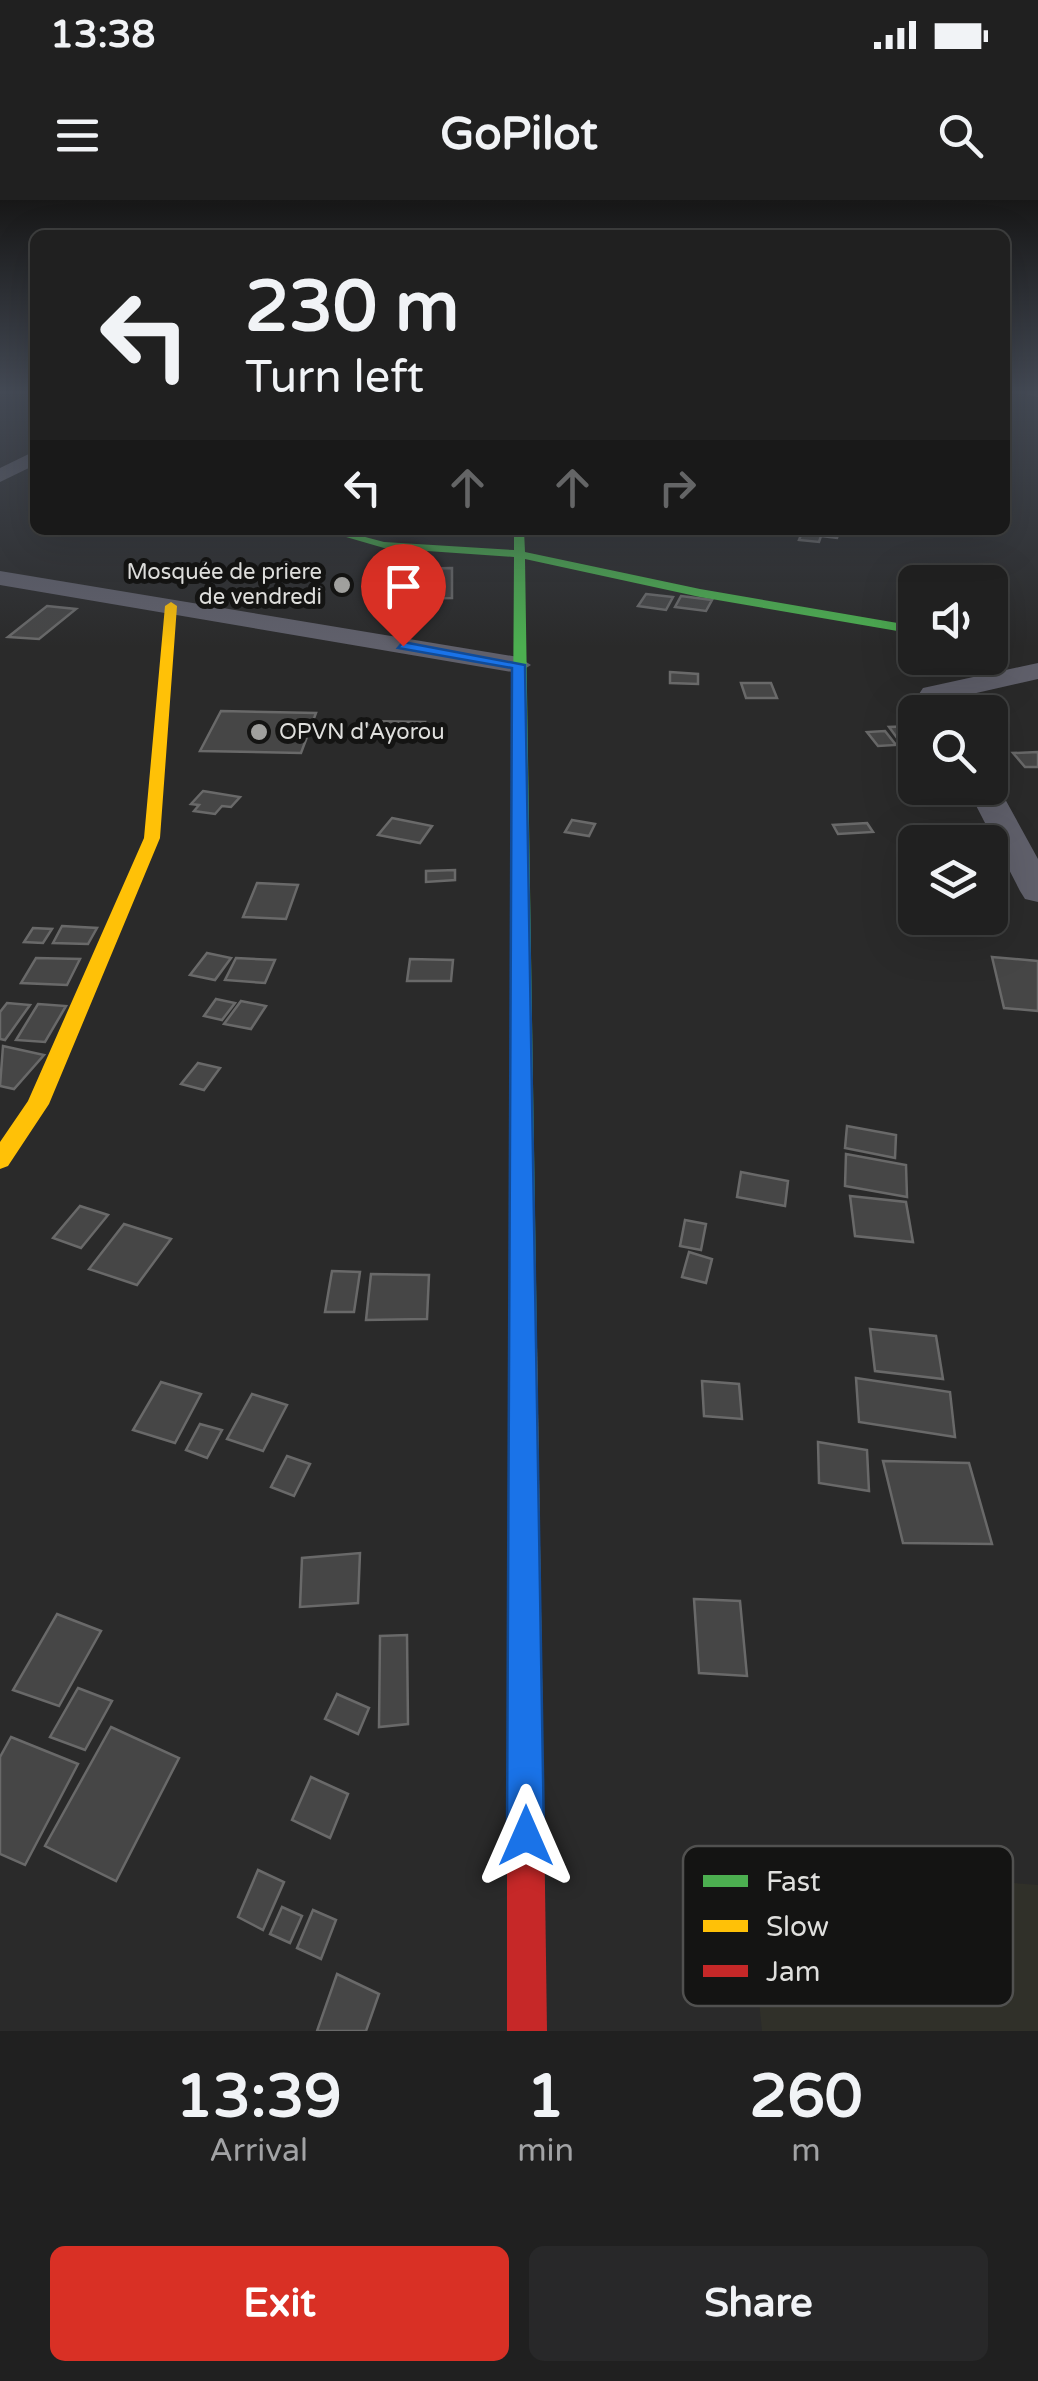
<!DOCTYPE html>
<html lang="en">
<head>
<meta charset="utf-8">
<style>
	:root { --surface:#202020; --page:#282829; --text:#f1f3f6; --muted:#a2a3a5; --line:#3d3e3e; --accent:#d93025 }
	body { margin:0; font-family:"Varela Round",sans-serif; background:var(--page); color:var(--text); height:100vh; display:flex; flex-direction:column; font-size:38px; white-space:nowrap }
	* { box-sizing:border-box; margin:0 }
	p { font-size:32px; color:var(--muted) }
	.icon { flex:none; width:55px; height:55px; fill:none; stroke:currentColor; stroke-width:2; stroke-linecap:round; stroke-linejoin:round }
	.map { position:relative; height:1831px; overflow:hidden }
	.side { display:flex; flex-direction:column; background:var(--surface); flex:1 }
	.side>* { flex:none }
	.banner { position:absolute; left:30px; top:30px; width:980px; height:305px; border-radius:15px; box-shadow:0 10px 40px #0002,0 0 0 2px var(--line); background:#202020; color:var(--text); overflow:hidden }
	.buttons { position:absolute; left:898px; top:365px; display:grid; gap:20px }
	.buttons a { display:grid; place-items:center; width:110px; height:110px; border-radius:15px; background:var(--surface); box-shadow:0 10px 40px #0002,0 0 0 2px var(--line); font-size:50px }
	.pin { position:absolute; display:grid; place-items:center; width:85px; height:85px; color:#fff; margin:-102px -42px; border-radius:50% 50% 50% 0; rotate:-45deg; box-shadow:0 0 10px #0007 }
	.pin .icon { rotate:45deg }
	.me { position:absolute; width:110px; margin:-55px; rotate:0deg; stroke-linejoin:round; filter:drop-shadow(0 0 8px #0008) }
	.turn { display:flex; align-items:center; gap:35px; height:210px; padding:0 50px; font-size:45px }
	.turn .icon { width:130px; height:130px; stroke-width:2.5 }
	.turn b { display:block; font-size:70px; line-height:85px }
	.lanes { display:flex; align-items:center; height:95px; padding:0 50px; background:#0003; justify-content:center; gap:50px; direction:ltr }
	.lanes .off { opacity:.35 }
	.eta { display:flex; justify-content:space-evenly; align-items:center; height:170px; text-align:center }
	.eta b { font-size:60px; font-weight:800; line-height:70px }
	.cta { display:flex; gap:20px; margin-top:auto; padding:20px 50px }
	.cta a { flex:1; height:115px; border-radius:15px; background:var(--accent); color:#fff; font-size:40px; font-weight:800; line-height:115px; text-align:center }
	.cta a+a { background:var(--page); color:var(--text) }
	.status { display:flex; justify-content:space-between; align-items:center; height:70px; padding:0 50px; background:var(--surface); direction:ltr }
	.status svg { height:28px; fill:currentColor }
	header { display:flex; justify-content:space-between; align-items:center; height:130px; padding:0 50px; background:var(--surface); font-size:45px; font-weight:800 }
	.map>svg:first-child { display:block }
	.built { fill:#303029 }
	.building { fill:#464646; stroke:#696969; stroke-width:2.5 }
	.lines { fill:none; stroke-linecap:round; stroke-linejoin:round }
	.street { fill:#60606b; fill-rule:evenodd }
	.fast { fill:#4caf50; fill-rule:evenodd }
	.slow { fill:#ffc107; fill-rule:evenodd }
	.jam { fill:#c62828; fill-rule:evenodd }
	.route { fill:#1a73e8; stroke:#114b97; stroke-width:2.5 }
	.poi-dot { fill:#a0a09e; stroke:#141413; stroke-width:4 }
	.labels { text-anchor:middle; dominant-baseline:central; stroke-width:10; stroke-linejoin:round; paint-order:stroke }
	.far-poi-label { font-size:22px; fill:#dfdfdd; stroke:#141413; text-anchor:end }
	.key { fill:#141413; stroke:#515150; stroke-width:2.5 }
	.key-label { font-size:28px; fill:#dfdfdd }
</style>
</head>
<body>
<div class="status"><b>13:38</b><svg viewBox="0 0 49 12"><path d="M0 12V9h3v3zM5 12V6h3v6zM10 12V3h3v9zM15 12V0h3v12zM26 1h20v11H26zM47 4h2v5h-2z"/></svg></div>
<header><svg class="icon" aria-label="menu" viewBox="0 0 24 24"><path d="M4 6h16M4 12h16M4 18h16"/></svg>GoPilot<svg class="icon" aria-label="search" viewBox="0 0 24 24"><circle cx="10" cy="10" r="6"/><path d="M15 15l6 6"/></svg></header>
<div class="map">
<svg width="1038" height="1831" viewBox="0 0 1038 1831">
	<rect width="100%" height="100%" fill="#2a2a2a"/>
	<!-- built -->
	<polygon class="built" points="745,1661 1038,1685 1038,1831 762,1831"/>
	<!-- building -->
	<g class="building">
		<polygon points="803,330 819,332 839,332 837,338 821,336 819,342 799,340"/>
		<polygon points="452,368 452,398 394,399 397,369"/>
		<polygon points="646,394 673,397 666,410 638,406"/>
		<polygon points="681,396 712,400 706,411 675,407"/>
		<polygon points="47,406 76,409 39,439 8,437"/>
		<polygon points="670,472 698,474 698,484 670,483"/>
		<polygon points="741,483 771,483 777,498 746,498"/>
		<polygon points="221,511 316,513 301,553 200,551"/>
		<polygon points="365,521 425,522 421,538 360,536"/>
		<polygon points="915,526 915,545 903,546 889,527"/>
		<polygon points="885,531 896,545 878,546 867,532"/>
		<polygon points="1038,552 1038,567 1025,567 1013,553"/>
		<polygon points="203,591 240,597 231,607 222,606 215,614 194,611 199,605 191,604"/>
		<polygon points="392,618 432,626 420,643 378,635"/>
		<polygon points="572,620 595,624 589,636 565,632"/>
		<polygon points="867,623 873,632 838,634 833,625"/>
		<polygon points="455,670 455,680 426,682 426,671"/>
		<polygon points="257,683 298,685 286,719 243,717"/>
		<polygon points="62,726 97,728 88,744 53,743"/>
		<polygon points="33,728 52,729 43,743 24,742"/>
		<polygon points="207,753 231,758 215,780 190,775"/>
		<polygon points="992,757 1038,761 1038,811 1004,808"/>
		<polygon points="36,758 80,759 67,785 21,783"/>
		<polygon points="236,758 275,760 265,783 225,780"/>
		<polygon points="410,759 453,760 451,781 407,781"/>
		<polygon points="216,799 235,803 222,820 204,816"/>
		<polygon points="241,801 266,806 251,829 224,824"/>
		<polygon points="7,803 30,805 5,840 0,839 0,812"/>
		<polygon points="38,804 66,806 45,842 16,840"/>
		<polygon points="3,846 44,855 14,889 0,886"/>
		<polygon points="198,863 220,868 204,890 181,884"/>
		<polygon points="847,926 896,935 895,958 845,948"/>
		<polygon points="846,954 906,965 907,997 845,986"/>
		<polygon points="741,972 788,981 785,1006 737,997"/>
		<polygon points="850,996 906,1002 913,1042 855,1036"/>
		<polygon points="80,1006 108,1015 81,1048 53,1038"/>
		<polygon points="685,1020 706,1024 701,1050 680,1046"/>
		<polygon points="124,1024 171,1039 137,1085 89,1069"/>
		<polygon points="689,1052 712,1059 706,1083 682,1077"/>
		<polygon points="332,1071 360,1072 354,1112 325,1112"/>
		<polygon points="371,1074 429,1075 427,1119 366,1120"/>
		<polygon points="870,1129 936,1136 943,1179 875,1171"/>
		<polygon points="856,1178 950,1192 955,1237 859,1222"/>
		<polygon points="702,1181 739,1184 742,1219 704,1216"/>
		<polygon points="161,1182 201,1194 175,1243 133,1230"/>
		<polygon points="252,1194 287,1205 263,1251 227,1239"/>
		<polygon points="200,1224 222,1230 207,1258 186,1250"/>
		<polygon points="818,1242 867,1250 869,1291 819,1283"/>
		<polygon points="287,1256 310,1264 294,1296 271,1287"/>
		<polygon points="883,1261 969,1263 992,1344 903,1343"/>
		<polygon points="360,1353 358,1403 300,1407 302,1358"/>
		<polygon points="694,1399 740,1401 747,1476 699,1473"/>
		<polygon points="57,1414 101,1431 59,1506 13,1490"/>
		<polygon points="407,1435 408,1524 379,1527 380,1436"/>
		<polygon points="78,1488 112,1501 85,1550 50,1537"/>
		<polygon points="337,1494 369,1508 358,1534 325,1519"/>
		<polygon points="111,1527 179,1558 116,1681 45,1646"/>
		<polygon points="11,1537 78,1564 25,1665 0,1654 0,1557"/>
		<polygon points="311,1577 348,1594 330,1638 292,1620"/>
		<polygon points="258,1670 284,1682 263,1730 238,1717"/>
		<polygon points="282,1707 302,1716 290,1743 270,1734"/>
		<polygon points="313,1710 336,1720 321,1759 297,1748"/>
		<polygon points="337,1774 379,1794 366,1831 317,1831"/>
	</g>
	<g class="lines">
		<!-- street -->
		<g class="street">
			<polygon points="1019,190 1038,190 1038,197 1021,193"/>
			<polygon points="35,251 35,265 0,282 0,268"/>
			<polygon points="0,371 518,457 531,465 518,473 0,385"/>
			<polygon points="1038,463 1038,479 950,499 957,512 929,512 919,494 923,488"/>
			<polygon points="990,580 999,588 1038,659 1038,702 1025,699 1020,691 967,588 990,588"/>
		</g>
		<!-- fast -->
		<polygon class="fast" points="322,330 339,330 384,342 514,350 514,330 524,330 525,352 700,389 915,426 915,434 700,397 525,359 537,1146 533,1154 523,1158 513,1154 509,1146 514,357 384,348"/>
		<!-- slow -->
		<g class="slow">
			<polygon points="171,402 177,406 160,638 49,904 8,966 0,969 0,942 28,901 144,638 165,406"/>
			<polygon points="523,1134 533,1138 537,1146 543,1542 537,1554 525,1560 513,1554 507,1542 509,1146 513,1138"/>
		</g>
		<!-- jam -->
		<polygon class="jam" points="525,1524 537,1530 543,1542 547,1831 507,1831 507,1542 513,1530"/>
	</g>
	<!-- sky -->
	<linearGradient id="sky" x2="0" y2="1"><stop stop-color="#171717"/><stop offset="0.43" stop-color="#444a55"/><stop offset="1" stop-color="#444a55" stop-opacity="0"/></linearGradient>
	<rect width="1038" height="447" fill="url(#sky)"/>
	<!-- route -->
	<polygon class="route" points="403,442 525,465 544,1636 539,1649 526,1654 512,1649 507,1636 512,468 398,448"/>
	<!-- markers -->
	<g class="poi-dot">
		<circle cx="342" cy="385" r="10"/>
		<circle cx="259" cy="532" r="10"/>
	</g>
	<g class="labels">
		<!-- far-poi labels -->
		<g class="far-poi-label">
			<text x="322" y="372">Mosquée de priere<tspan x="322" dy="25">de vendredi</tspan></text>
			<text x="279" y="532" text-anchor="start">OPVN d'Ayorou</text>
		</g>
	</g>
	<!-- legend -->
	<rect x="683" y="1646" width="330" height="160" rx="15" class="key"/>
	<rect x="703" y="1675" width="45" height="12" fill="#4caf50"/>
	<rect x="703" y="1720" width="45" height="12" fill="#ffc107"/>
	<rect x="703" y="1765" width="45" height="12" fill="#c62828"/>
	<g class="key-label">
		<text x="766" y="1691">Fast</text>
		<text x="766" y="1736">Slow</text>
		<text x="766" y="1781">Jam</text>
	</g>
</svg>
<div class="buttons">
<a><svg class="icon" aria-label="sound" viewBox="0 0 24 24"><path d="M4 9h4l5-4v14l-5-4H4zM17 9q2 3 0 6"/></svg></a>
<a><svg class="icon" aria-label="search" viewBox="0 0 24 24"><circle cx="10" cy="10" r="6"/><path d="M15 15l6 6"/></svg></a>
<a><svg class="icon" aria-label="layers" viewBox="0 0 24 24"><path d="M12 4l9 5-9 5-9-5zM3 14l9 5 9-5"/></svg></a>
</div>
<div class="pin" style="left:403px;top:446px;background:#d93025"><svg class="icon" aria-label="arrive" viewBox="0 0 24 24"><path d="M6 21V4h12l-3 4 3 4H6"/></svg></div>
<svg class="me" style="left:526px;top:1636px" viewBox="-20 -20 40 40"><path d="M0-17L14 15 0 8-14 15z" fill="#1a73e8" stroke="#fff" stroke-width="4"/></svg>
<div class="banner">
<div class="turn"><svg class="icon" aria-label="left" viewBox="0 0 24 24"><path d="M17 20v-9H6M10 6l-5 5 5 5"/></svg><div><b>230 m</b>Turn left</div></div>
<div class="lanes"><svg class="icon" aria-label="left" viewBox="0 0 24 24"><path d="M17 20v-9H6M10 6l-5 5 5 5"/></svg><svg class="icon off" aria-label="ahead" viewBox="0 0 24 24"><path d="M12 20V5M6 11l6-6 6 6"/></svg><svg class="icon off" aria-label="ahead" viewBox="0 0 24 24"><path d="M12 20V5M6 11l6-6 6 6"/></svg><svg class="icon off" aria-label="right" viewBox="0 0 24 24"><path d="M7 20v-9h11M14 6l5 5-5 5"/></svg></div>
</div>
</div>
<section class="side">
<div class="eta">
<div><b>13:39</b><p>Arrival</p></div>
<div><b>1</b><p>min</p></div>
<div><b>260</b><p>m</p></div>
</div>
<div class="cta"><a>Exit</a><a>Share</a></div>
</section>
</body>
</html>
